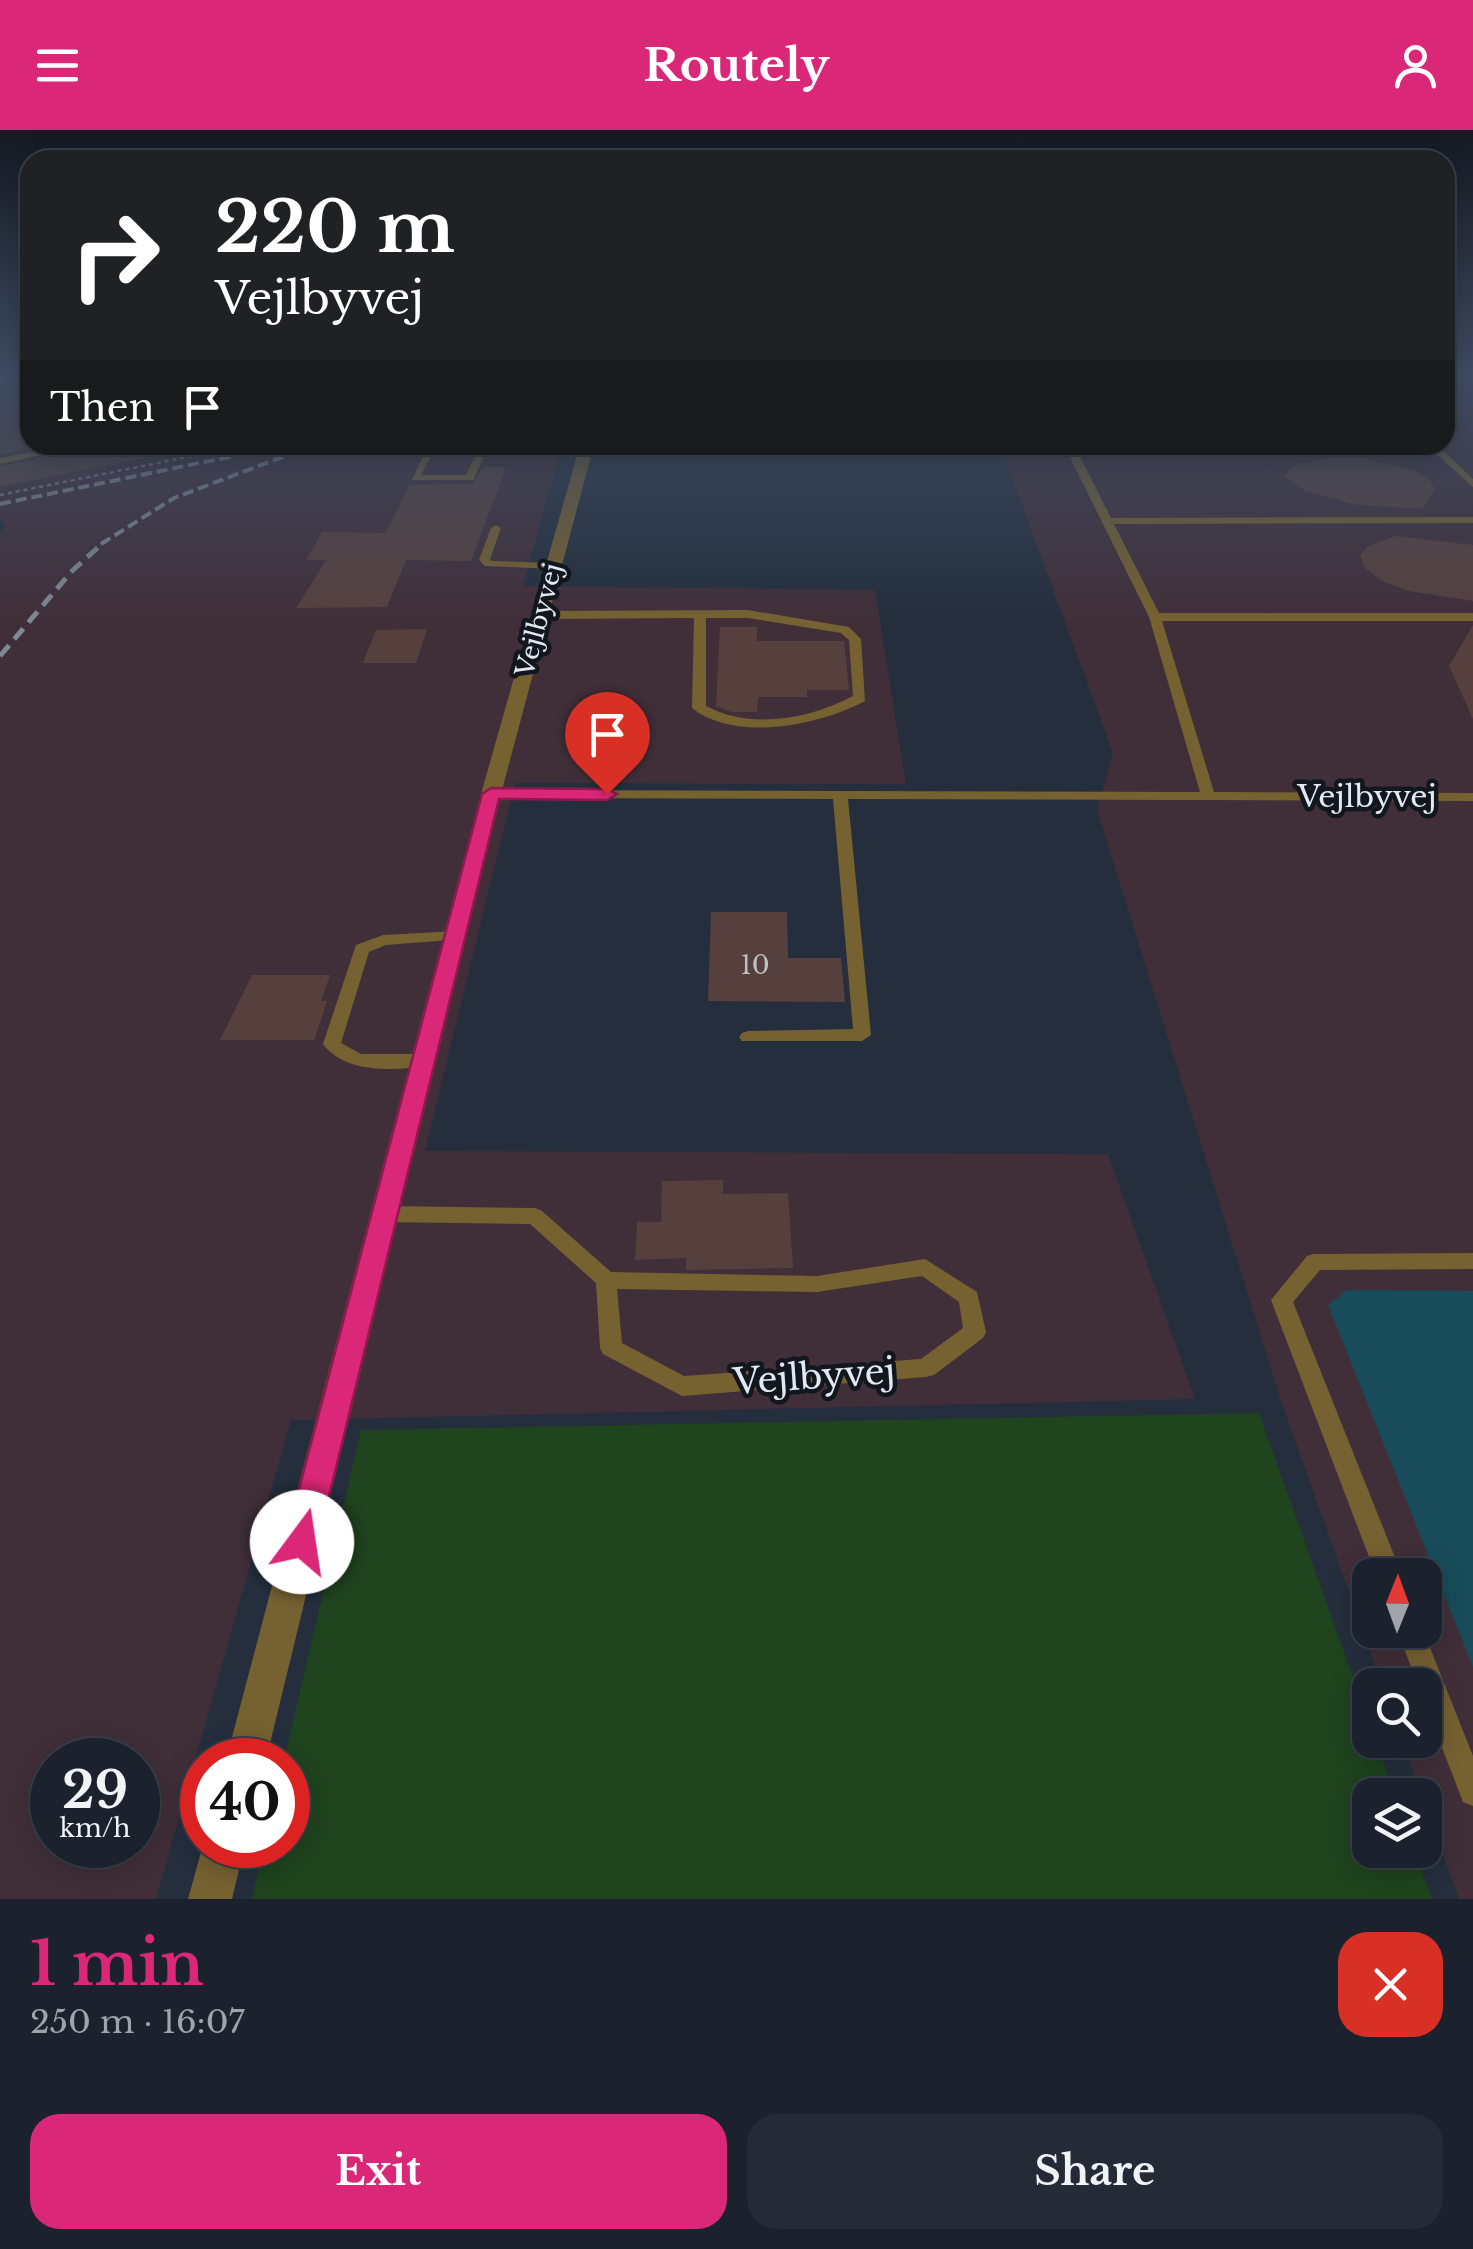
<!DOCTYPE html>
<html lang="en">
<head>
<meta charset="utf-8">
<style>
	:root { --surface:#1b222e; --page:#242a36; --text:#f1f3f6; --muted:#a0a4aa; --line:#393f4a; --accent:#db2777 }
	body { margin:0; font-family:"Libre Baskerville",serif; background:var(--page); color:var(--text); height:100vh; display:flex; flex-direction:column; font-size:38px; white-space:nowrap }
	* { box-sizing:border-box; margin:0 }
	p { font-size:32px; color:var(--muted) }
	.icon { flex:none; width:55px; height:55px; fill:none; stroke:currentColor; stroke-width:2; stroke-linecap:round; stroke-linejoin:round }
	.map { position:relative; height:1769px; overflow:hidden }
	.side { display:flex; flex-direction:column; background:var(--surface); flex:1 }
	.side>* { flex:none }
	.banner { position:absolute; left:20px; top:20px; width:1435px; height:305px; border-radius:30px; box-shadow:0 5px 25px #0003,0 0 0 2px var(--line); background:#202124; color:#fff; overflow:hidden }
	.needle { width:65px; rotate:1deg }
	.fabs { position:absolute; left:1352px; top:1428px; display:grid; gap:20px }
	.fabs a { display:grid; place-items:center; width:90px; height:90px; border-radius:20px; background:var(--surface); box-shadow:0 5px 25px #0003,0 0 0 2px var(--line); font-size:50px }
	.speed { position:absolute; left:30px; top:1608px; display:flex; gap:20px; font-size:50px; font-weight:700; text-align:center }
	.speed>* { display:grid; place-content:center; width:130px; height:130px; border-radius:50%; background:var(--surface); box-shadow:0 5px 25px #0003,0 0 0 2px var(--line); line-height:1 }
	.speed small { font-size:25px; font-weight:400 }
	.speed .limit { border:15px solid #d22; background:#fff; color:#111 }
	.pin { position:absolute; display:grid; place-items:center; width:85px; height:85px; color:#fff; margin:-102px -42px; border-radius:50% 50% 50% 0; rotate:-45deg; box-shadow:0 0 10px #0007 }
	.pin .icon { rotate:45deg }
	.me { position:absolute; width:110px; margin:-55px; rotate:14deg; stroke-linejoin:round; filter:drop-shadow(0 0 8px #0008) }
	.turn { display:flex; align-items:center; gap:35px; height:210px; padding:0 30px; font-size:45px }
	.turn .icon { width:130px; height:130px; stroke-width:2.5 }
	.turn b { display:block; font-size:70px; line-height:85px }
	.then { display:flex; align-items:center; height:95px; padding:0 30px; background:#0003; gap:20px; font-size:38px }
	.round { display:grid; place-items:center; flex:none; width:105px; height:105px; border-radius:30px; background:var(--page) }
	.headline { display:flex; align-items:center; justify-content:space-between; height:170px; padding:0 30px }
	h1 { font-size:60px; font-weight:700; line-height:75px; color:var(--accent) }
	.primary-button { display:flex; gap:20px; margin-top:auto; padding:20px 30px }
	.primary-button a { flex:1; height:115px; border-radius:30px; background:var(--accent); color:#fff; font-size:40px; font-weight:700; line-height:115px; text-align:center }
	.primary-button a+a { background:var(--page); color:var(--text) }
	header { display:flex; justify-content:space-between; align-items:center; height:130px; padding:0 30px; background:var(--accent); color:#fff; font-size:45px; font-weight:700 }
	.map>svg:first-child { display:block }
	.industrial { fill:#402f39; fill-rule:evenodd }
	.green { fill:#1f441e }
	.water { fill:#184c5a }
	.building { fill:#56403e }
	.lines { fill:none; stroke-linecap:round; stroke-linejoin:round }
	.path { stroke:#747d89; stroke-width:2.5; stroke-dasharray:4 4; stroke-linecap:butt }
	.service { fill:#766131; fill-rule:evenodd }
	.tertiary { fill:#766131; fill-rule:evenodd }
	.rail-far1 { stroke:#808895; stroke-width:4; stroke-dasharray:11 5; stroke-linecap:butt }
	.rail { stroke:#808895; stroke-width:5; stroke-dasharray:14 8; stroke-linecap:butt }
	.route { fill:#db2777; stroke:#8e194d; stroke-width:2.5 }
	.labels { text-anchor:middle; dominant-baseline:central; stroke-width:9; stroke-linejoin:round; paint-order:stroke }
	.far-street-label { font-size:25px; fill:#e2e9f3; stroke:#12161d }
	.number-label { font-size:25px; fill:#bfbfc6 }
	.street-label { font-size:30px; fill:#e2e9f3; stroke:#12161d }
	.near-street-label { font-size:35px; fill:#e2e9f3; stroke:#12161d }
</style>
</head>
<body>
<header><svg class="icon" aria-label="menu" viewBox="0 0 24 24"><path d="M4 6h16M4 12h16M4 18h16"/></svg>Routely<svg class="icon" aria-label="person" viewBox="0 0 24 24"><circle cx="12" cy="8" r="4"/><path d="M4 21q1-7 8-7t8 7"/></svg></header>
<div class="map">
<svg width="1473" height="1769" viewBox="0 0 1473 1769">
	<rect width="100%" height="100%" fill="#242e3d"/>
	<!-- industrial -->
	<g class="industrial">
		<path d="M0,244L30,315H562L523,456L875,460L906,654L515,653L425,1021L1108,1024L1195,1269L291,1290L156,1769H0V403L6,396L0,389ZM52,1630H138V1715H52Z"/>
		<path d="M1445,244H1473V1769H1459L1425,1675V1665H1421L1402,1610H1425V1555H1382L1281,1271L1097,680L1113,623L1000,315H1445ZM1370,1445H1425V1500H1370Z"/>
	</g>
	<!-- green -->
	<polygon class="green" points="1259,1283 1370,1595 1370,1610 1375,1610 1395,1665 1370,1665 1370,1720 1414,1720 1432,1769 252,1769 264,1715 288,1715 288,1630 284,1630 361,1300"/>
	<!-- water -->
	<polygon class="water" points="1347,1160 1473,1161 1473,1537 1328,1175"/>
	<!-- building -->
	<g class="building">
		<polygon points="0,244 30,244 30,315 49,315 0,324"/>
		<polygon points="92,315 153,315 154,326 0,357 0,337"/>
		<polygon points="1337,327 1364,328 1415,341 1430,350 1435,360 1422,379 1357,375 1305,361 1284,346 1296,334"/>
		<polygon points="483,337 506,337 471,431 406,430 387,477 296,478 326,430 306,430 322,402 386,403 410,355 473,354"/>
		<polygon points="1396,406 1473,415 1473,471 1409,461 1382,451 1365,438 1360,426 1368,416"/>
		<polygon points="1473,495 1473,589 1449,536"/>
		<polygon points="720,497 757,497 757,511 844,511 849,560 807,560 807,567 758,567 757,582 732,582 716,576"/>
		<polygon points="427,499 416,533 363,533 376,500"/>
		<polygon points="711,782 787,782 788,828 841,828 845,872 708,871"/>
		<polygon points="252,845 330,845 321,871 327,871 314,910 220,910"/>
		<polygon points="723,1050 723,1064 788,1063 793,1138 686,1140 686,1128 635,1130 637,1092 661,1092 662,1051"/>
	</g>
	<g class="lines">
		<!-- path -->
		<polyline class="path" points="0,365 246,315"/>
		<!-- service -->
		<g class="service">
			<polygon points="69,315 88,315 0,334 0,328"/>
			<path d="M428,315H589L591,317L586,320H487L473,350H412ZM434,320H478L466,345H421Z"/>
			<polygon points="1064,315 1074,315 1111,388 1473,387 1473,393 1114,394 1159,483 1473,483 1473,491 1162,491 1214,662 1473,663 1473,671 848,669 871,905 862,911 742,911 739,907 742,903 748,901 853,899 833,669 491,668 484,664 491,660 1200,662 1149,487"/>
			<polygon points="1427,315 1437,315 1473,349 1473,357"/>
			<polygon points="496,395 501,398 490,429 492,431 554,433 559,436 554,439 485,436 479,430 491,398"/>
			<path d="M748,480L849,497L861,509L865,571C820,595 736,613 692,578L694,488L540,489L534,485L540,481ZM706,488H748L841,503L849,510L853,566C810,589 751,600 706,576Z"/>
			<path d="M457,801L463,803L465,806L463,809L386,815L369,822L341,913L361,924H425L431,926L434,930L431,934C398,942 345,944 323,914L356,815L383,805Z"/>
			<path d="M385,1076L535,1078L542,1081L611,1142L817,1146L925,1129L977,1162L986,1202L983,1208L934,1245L926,1247L682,1266L603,1224L600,1218L596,1153L530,1094L385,1092L378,1089L375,1084L378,1079ZM922,1146L959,1172L963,1198L921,1229L684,1246L622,1213L617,1159L817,1162Z"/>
			<polygon points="1473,1123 1473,1139 1320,1140 1293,1172 1402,1445 1376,1445 1271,1170 1307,1126 1314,1124"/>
			<polygon points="1397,1500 1423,1500 1473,1626 1473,1676 1463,1672 1425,1574 1425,1555 1418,1555"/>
		</g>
		<!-- tertiary -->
		<g class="tertiary">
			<polygon points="580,315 594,315 501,664 266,1630 226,1630 481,664"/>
			<polygon points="203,1715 245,1715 232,1769 188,1769"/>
		</g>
		<!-- rail-far1 -->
		<g class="rail-far1">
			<polyline points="0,374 258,321"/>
			<polyline points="101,414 174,368 314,315"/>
		</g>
		<!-- rail -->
		<polyline class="rail" points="0,526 72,441 104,412"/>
	</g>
	<!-- sky -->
	<linearGradient id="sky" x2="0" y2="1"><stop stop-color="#141922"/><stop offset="0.5" stop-color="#3f4c62"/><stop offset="1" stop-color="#3f4c62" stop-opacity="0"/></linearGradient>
	<rect width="1473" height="492" fill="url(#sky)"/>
	<!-- route -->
	<polygon class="route" points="491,658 607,659 617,664 607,670 499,669 318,1412 313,1422 302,1427 290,1422 285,1412 482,664"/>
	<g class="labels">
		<!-- far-street labels -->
		<g class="far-street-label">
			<text transform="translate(539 490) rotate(-75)">Vejlbyvej</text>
		</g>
		<!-- number labels -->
		<g class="number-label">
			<text x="755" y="835">10</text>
		</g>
		<!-- street labels -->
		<g class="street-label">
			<text x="1367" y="666">Vejlbyvej</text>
		</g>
		<!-- near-street labels -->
		<g class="near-street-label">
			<text transform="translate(814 1246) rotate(-4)">Vejlbyvej</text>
		</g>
	</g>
</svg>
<div class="fabs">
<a><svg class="needle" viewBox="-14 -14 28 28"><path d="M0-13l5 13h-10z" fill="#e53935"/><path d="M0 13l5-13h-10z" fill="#a0a4aa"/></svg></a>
<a><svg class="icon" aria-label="search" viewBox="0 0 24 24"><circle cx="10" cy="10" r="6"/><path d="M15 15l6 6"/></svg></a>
<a><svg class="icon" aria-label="layers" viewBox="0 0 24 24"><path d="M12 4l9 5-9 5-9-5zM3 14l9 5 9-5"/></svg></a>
</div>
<div class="speed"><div>29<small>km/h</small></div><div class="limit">40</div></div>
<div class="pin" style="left:607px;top:664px;background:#d93025"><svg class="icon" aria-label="arrive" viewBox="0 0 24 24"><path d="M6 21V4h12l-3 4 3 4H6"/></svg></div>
<svg class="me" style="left:302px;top:1412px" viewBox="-20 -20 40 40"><circle r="19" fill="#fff"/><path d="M0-13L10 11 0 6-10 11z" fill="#db2777"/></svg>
<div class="banner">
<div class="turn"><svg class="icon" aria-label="right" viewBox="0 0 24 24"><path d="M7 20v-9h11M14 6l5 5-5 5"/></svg><div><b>220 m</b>Vejlbyvej</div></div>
<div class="then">Then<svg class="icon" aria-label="arrive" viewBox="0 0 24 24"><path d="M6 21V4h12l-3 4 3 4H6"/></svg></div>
</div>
</div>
<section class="side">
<div class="headline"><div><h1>1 min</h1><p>250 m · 16:07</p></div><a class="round" style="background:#d93025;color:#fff"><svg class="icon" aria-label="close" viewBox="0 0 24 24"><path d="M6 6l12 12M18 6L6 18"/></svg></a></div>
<div class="primary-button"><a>Exit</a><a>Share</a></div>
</section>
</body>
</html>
